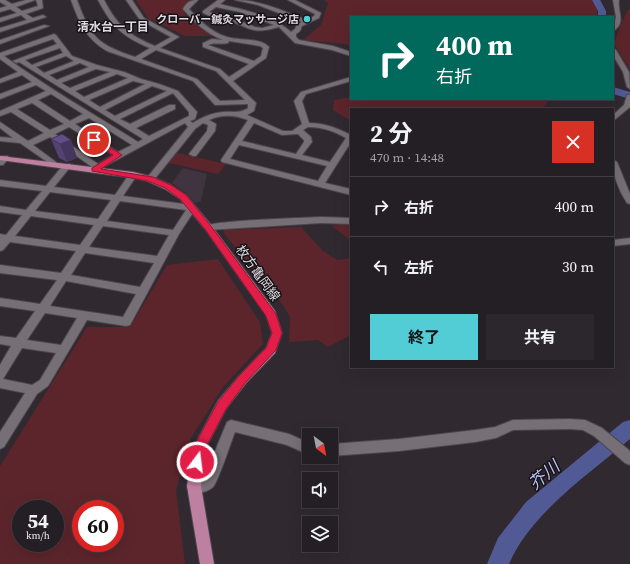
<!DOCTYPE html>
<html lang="ja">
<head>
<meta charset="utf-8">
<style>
	:root { --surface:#241f24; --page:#2c272c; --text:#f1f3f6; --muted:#a3a2a6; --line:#413d41; --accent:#52ccd5 }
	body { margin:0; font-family:"Source Serif 4","Noto Sans JP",serif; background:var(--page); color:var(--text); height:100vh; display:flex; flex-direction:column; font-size:15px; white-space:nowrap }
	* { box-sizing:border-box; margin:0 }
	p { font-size:13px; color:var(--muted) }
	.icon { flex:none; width:22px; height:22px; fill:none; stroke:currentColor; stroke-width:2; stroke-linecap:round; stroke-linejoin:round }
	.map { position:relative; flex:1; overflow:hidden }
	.drawer { position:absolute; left:350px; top:108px; width:264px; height:260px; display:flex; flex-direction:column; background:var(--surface); border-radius:0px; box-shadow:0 4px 16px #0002,0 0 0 1px var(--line) }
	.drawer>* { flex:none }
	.guide { position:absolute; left:350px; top:16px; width:264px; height:84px; border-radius:0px; box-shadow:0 4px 16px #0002,0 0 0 1px var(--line); background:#00695c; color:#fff; overflow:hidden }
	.needle { width:26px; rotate:148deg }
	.tools { position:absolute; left:302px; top:428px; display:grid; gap:8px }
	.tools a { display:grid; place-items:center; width:36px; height:36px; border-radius:0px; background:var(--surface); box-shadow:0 4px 16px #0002,0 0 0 1px var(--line); font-size:20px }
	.speed { position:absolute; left:12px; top:500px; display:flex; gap:8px; font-size:20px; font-weight:700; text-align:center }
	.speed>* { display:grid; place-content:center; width:52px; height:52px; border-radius:50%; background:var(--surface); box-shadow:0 4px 16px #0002,0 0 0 1px var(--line); line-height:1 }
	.speed small { font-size:10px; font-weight:400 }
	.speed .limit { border:6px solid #d22; background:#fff; color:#111 }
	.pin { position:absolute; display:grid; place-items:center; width:34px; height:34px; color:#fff; margin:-17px; border:2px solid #fff; border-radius:50%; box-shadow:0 1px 4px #0007 }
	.me { position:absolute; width:44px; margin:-22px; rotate:15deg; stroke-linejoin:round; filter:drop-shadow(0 0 3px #0008) }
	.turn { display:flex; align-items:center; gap:14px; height:84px; padding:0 20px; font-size:18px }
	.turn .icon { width:52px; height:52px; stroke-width:2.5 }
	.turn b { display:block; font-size:28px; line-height:34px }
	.round { display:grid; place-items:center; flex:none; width:42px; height:42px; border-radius:0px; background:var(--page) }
	.overview { display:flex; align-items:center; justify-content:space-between; height:68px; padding:0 20px }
	h1 { font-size:24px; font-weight:700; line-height:30px }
	.button { display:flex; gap:8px; margin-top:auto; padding:8px 20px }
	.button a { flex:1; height:46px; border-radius:0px; background:var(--accent); color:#111; font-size:16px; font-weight:700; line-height:46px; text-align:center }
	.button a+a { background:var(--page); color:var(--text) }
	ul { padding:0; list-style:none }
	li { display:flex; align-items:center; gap:12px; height:60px; padding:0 20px; border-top:1px solid var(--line) }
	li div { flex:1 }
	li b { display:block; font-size:15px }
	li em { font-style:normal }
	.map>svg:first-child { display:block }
	.built { fill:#3f343f }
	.green { fill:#5c252c; fill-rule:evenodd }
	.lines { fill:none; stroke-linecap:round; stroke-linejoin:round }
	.river { fill:#515a95; fill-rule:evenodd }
	.minor-casing { stroke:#4c464c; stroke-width:2 }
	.major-casing { stroke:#4c464c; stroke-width:2 }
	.minor { fill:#766f76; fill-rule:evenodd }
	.major { fill:#be80a0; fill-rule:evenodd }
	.wall { fill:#554274 }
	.shaded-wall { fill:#45365e }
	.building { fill:#634d87; stroke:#45365e }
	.route { fill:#e11d48; stroke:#92132f }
	.poi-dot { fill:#52ccd5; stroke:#161316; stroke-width:1.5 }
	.labels { text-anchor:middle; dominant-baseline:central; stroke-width:3; stroke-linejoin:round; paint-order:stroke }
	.far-poi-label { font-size:11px; font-weight:bold; fill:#dfdadf; stroke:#161316; text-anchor:end }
	.far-neighbourhood-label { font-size:12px; font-weight:bold; fill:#dfdadf; stroke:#161316 }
	.street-label { font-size:13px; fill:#dfdadf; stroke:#161316 }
	.near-water-label { font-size:17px; font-style:italic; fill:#bac4f9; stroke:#161316 }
</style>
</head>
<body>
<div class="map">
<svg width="630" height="564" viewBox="0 0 630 564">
	<rect width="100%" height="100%" fill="#302930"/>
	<!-- built -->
	<polygon class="built" points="183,168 207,174 201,201 196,203 186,193 172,183"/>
	<!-- green -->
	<g class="green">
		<polygon points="136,0 193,0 185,5 184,14 212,36 185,36 148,18"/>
		<polygon points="324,0 592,0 597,8 597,17 351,17 351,46 345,44 303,40 321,25 328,3"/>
		<path d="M630,8V70L614,44C616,37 625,12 630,8Z"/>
		<polygon points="351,97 351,99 548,99 548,102 541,109 351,109 351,121 333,110 334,100"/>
		<polygon points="177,153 226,164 218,174 169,163"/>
		<polygon points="349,223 351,225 351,241 332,226"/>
		<polygon points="301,227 323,251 337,260 351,258 351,335 328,347 318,340 289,342 290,317 279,299 225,235 223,230"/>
		<path d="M218,259L260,322L263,344L223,387L191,438L176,490L185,564H0V466L87,327H130L167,265ZM21,509H55V543H21ZM81,509H115V543H81Z"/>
	</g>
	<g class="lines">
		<!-- river -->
		<g class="river">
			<polygon points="592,0 600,0 606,11 606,17 598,17 598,11"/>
			<polygon points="613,87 630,92 630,99 613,94"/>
			<path d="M630,420V439C589,474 530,514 509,564H487L498,538L526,502L623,422Z"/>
		</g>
		<!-- minor casing -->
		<g class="minor-casing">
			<g id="minor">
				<polygon points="0,0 5,0 12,4 26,0 35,0 16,7 22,11 38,6 36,0 42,0 43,8 26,14 33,18 43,15 46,17 0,32 0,28 27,20 21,15 0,22 0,18 17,13 10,9 0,12 0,8 7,6 0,2"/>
				<path d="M71,0H77C91,38 97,44 135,57L150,48C122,37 112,26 98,0H104C117,25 128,35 155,46L171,37L140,20L126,0H132L144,18L179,37L160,48L220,69L229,77L249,64L203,47V43L212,39L223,40C207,34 194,22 183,9C187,2 190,0 198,0L189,9C199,20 212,33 227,37C240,41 259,37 269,47L266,58L233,81L256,103L254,111L247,115L283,131H292L302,124L294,101L301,92L351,77V81L306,94L302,101L309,123C325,123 337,128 351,135V142L325,183L351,189V195L222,162L221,160L248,120C235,115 222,114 209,120L216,124L215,131L196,156H193L189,154L207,131L208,125L203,123L195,129L153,181L150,182L146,179L188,127L185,123L94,172L90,170L92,167L50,137L33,145L56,162L57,164L53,166L20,143L0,141V137L13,138L0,128V122L28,141L44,133L11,112L0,116V111L46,91L36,85L0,99V94L32,82L22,75L0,83V79L18,72L0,59V53L54,34L56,35L72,56L97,65L124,72L141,79L159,84L178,91L197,112L195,119L190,121L193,123C202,117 212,113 223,112C233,111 239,114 248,108V104L215,105L193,81L107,51C86,39 79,22 71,0ZM53,39L57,44L13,61L16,63L19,62L143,139L138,142C92,113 48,88 4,56ZM229,41L260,46L263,48L261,56L254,61L208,45C215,42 221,45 228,43ZM60,48L63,53L32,65L25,60ZM156,50L216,71L245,100L220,101L197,79L141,59ZM66,56L74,61L44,73L36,67ZM80,63L89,67L57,80L49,75ZM96,69L110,72L70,88L61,83ZM117,74L128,78L84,97L75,91ZM133,81L145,84L100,107L89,100ZM152,86L167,91L115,116L105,110ZM173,93L189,112V116L149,136L136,128L175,109V105H169L130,124L120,119ZM51,94L83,114L70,121L38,100ZM32,103L64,124L50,130L17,109ZM89,118L132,145L118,152L75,124ZM254,123L282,135L298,134L304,140V142L296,154L242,141ZM69,127L113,155L98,164L55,134ZM308,127C323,127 333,131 346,138L330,162L302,155L312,142L311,137L303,130ZM239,145L327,166L318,181L230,159Z"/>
				<path d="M218,0H225L220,4C243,10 273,15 291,32L295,29L297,24L302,22L258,5L235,0C261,0 283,11 307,20L314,16L315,14L288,0H295L321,13L319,18L302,26L300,31L296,34V37L299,40L333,46L351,52V56L332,50L295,43L279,27C251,35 252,28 227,20C219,18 210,17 203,13V11ZM216,7L240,12L274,25L262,28L255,27L232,18L209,12Z"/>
				<path d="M613,0H619C617,12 627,23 613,31L616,17Z"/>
				<polygon points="44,25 49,26 0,44 0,40"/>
				<polygon points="613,48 616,50 629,72 630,89 627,87 623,72 613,55"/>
				<polygon points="627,95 630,95 630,107 613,121 613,115 624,105"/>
				<polygon points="2,156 8,156 9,158 3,165 0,165 0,158"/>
				<path d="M613,160L617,162L630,194V204L627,203C618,189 613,176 613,160Z"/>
				<path d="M64,164H70L71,166L54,187L115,195L130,173L133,172L137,175L123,196L192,205L196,208L179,234L130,325L126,326L87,320L48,386L37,394L4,447L0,449V432L25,393L0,388V365L11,346L0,344V336L16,338L35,311L0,306V298L40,304L57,280L0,273V265L61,273L76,251L10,242L3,250L0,251V234L6,235L22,215L0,212V206L26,210L42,191L0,186V180L46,186ZM50,192L111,200L98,219L35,211ZM120,201L186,210L173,230L107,221ZM31,216L94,225L80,245L15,236ZM103,226L169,235L157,256L89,247ZM85,253L154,263L140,287L71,275ZM66,281L136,294L123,317L50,306ZM45,313L77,318L61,345L27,340ZM22,348L56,353L40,380L32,385L3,379Z"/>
				<path d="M321,217L351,218V224L321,223L208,230L203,227C209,220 305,218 321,217Z"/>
				<polygon points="630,238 630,244 613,246 613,240"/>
				<polygon points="570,419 585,420 602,428 630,451 630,465 625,463 594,436 583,430 570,429 513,430 496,438 475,442 399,451 331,456 331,444 399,439 475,430 495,427 513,420"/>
				<path d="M231,420L289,434L309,443V455L287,445L235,432C231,442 218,482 213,487C206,493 197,494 189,491L187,486L189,481L204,478L227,422Z"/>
			</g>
		</g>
		<!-- major casing -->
		<g class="major-casing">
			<polygon id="major" points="0,156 133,172 153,177 171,185 186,195 211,225 275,311 282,333 275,353 247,382 226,409 204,451 201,486 214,564 200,564 187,486 192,450 218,401 239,376 266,348 272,333 266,315 205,229 180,199 165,189 147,181 133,178 0,160"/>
		</g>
		<!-- minor -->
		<use href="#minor" class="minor"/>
		<!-- major -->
		<use href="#major" class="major"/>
	</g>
	<!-- wall -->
	<polygon class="wall" points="51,139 71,140 77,158 67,162 59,158"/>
	<!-- shaded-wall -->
	<polygon class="shaded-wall" points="71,140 77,158 67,162 60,144"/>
	<!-- building -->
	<polygon class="building" points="62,134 71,140 60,144 51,139"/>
	<!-- route -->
	<polygon class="route" points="91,138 96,138 122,155 101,169 153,177 171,185 186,195 211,226 276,314 282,333 276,350 246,382 226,409 204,451 201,466 197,468 193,466 191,462 192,450 218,402 239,376 266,348 272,333 266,316 205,229 180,199 165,188 148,181 92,171 92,168 113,155 91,141"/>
	<!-- markers -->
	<circle class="poi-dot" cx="307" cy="19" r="4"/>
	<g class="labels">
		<!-- far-poi labels -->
		<g class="far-poi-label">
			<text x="299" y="19">クローバー鍼灸マッサージ店</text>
		</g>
		<!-- far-neighbourhood labels -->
		<g class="far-neighbourhood-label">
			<text x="113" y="27">清水台一丁目</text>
		</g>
		<!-- street labels -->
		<g class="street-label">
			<text transform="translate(258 273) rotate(54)">枚方亀岡線</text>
		</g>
		<!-- near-water labels -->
		<g class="near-water-label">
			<text transform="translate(544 475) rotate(-40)">芥川</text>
		</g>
	</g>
</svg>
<div class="tools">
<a><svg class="needle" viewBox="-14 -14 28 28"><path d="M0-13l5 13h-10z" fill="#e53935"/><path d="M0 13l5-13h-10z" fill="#a3a2a6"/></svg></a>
<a><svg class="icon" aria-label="sound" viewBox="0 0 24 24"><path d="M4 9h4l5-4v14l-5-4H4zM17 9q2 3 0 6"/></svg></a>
<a><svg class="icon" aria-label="layers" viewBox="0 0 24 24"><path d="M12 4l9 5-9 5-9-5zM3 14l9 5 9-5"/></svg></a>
</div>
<div class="speed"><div>54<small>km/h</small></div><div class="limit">60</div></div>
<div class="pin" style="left:94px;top:140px;background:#d93025"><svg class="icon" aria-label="arrive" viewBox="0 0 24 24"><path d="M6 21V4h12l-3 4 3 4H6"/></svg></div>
<svg class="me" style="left:197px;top:462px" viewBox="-20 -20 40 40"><circle r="17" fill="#e11d48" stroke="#fff" stroke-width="3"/><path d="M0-11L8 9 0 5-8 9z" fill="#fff"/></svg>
<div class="guide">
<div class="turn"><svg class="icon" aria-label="right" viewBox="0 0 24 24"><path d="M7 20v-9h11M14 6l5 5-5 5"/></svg><div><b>400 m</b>右折</div></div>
</div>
<section class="drawer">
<div class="overview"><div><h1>2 分</h1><p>470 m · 14:48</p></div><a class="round" style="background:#d93025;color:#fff"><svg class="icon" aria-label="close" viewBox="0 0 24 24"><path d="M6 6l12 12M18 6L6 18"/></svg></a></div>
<ul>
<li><svg class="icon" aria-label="right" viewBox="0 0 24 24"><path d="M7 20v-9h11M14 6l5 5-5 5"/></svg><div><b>右折</b></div><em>400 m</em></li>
<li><svg class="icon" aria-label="left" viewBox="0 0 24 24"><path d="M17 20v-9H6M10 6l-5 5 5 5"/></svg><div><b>左折</b></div><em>30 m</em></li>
</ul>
<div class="button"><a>終了</a><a>共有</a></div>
</section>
</div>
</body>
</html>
